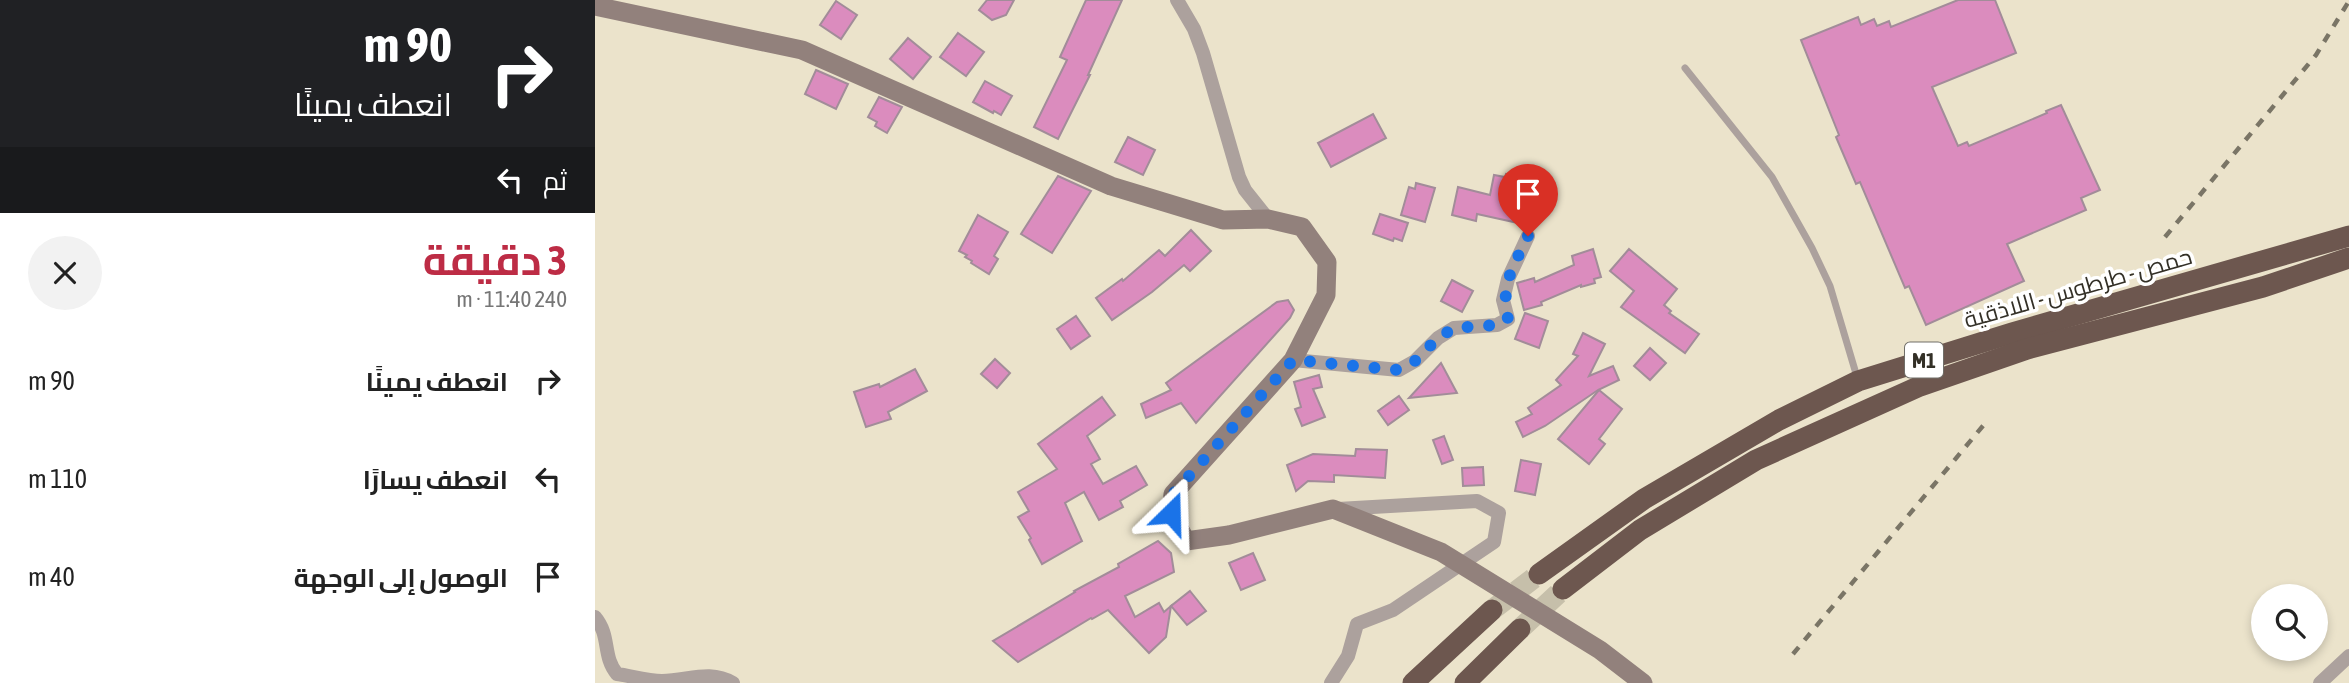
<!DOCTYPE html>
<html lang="ar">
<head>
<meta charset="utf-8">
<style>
	:root { --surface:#fff; --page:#f2f2f2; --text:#222; --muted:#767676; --accent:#bd2c45 }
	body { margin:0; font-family:"Asap Condensed",Cairo,sans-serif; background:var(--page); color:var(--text); direction:rtl; height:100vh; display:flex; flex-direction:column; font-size:26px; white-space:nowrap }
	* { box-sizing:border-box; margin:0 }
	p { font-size:23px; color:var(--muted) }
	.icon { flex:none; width:38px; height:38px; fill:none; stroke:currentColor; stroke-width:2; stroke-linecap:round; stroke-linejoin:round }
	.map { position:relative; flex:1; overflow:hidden; direction:ltr }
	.details { display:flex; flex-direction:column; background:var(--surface); width:595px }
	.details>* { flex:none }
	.banner { background:#202124; color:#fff; overflow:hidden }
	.buttons { position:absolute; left:1656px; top:584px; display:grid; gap:14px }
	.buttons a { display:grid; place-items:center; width:77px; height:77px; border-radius:50%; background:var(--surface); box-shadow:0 4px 10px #0003; font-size:35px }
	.pin { position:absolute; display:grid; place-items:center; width:60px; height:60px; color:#fff; margin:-72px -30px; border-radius:50% 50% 50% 0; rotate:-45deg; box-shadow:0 0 7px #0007 }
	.pin .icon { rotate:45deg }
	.me { position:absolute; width:77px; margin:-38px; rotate:22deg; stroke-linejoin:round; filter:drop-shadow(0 0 5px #0008) }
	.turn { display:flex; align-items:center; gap:24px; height:147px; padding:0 28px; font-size:32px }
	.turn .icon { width:91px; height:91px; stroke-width:2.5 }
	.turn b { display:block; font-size:49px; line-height:60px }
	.then { display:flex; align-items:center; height:66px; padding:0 28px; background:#0003; gap:14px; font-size:26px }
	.round { display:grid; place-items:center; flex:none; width:74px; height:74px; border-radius:37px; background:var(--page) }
	.headline { display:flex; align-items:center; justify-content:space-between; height:119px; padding:0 28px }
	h1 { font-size:42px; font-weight:700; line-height:52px; color:var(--accent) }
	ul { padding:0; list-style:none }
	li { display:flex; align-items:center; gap:21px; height:98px; padding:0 28px }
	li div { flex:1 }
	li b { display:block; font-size:26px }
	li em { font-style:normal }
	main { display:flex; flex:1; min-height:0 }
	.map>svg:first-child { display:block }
	.building { fill:#db8cbe; stroke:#a28c99; stroke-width:2 }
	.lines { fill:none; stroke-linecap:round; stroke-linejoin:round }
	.motorway-tunnel { stroke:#c6bfaa; stroke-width:21; stroke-dasharray:21 10; stroke-linecap:butt }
	.service { stroke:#aca19d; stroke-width:7 }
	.minor { stroke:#aca19d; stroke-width:14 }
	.secondary { stroke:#92817c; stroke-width:19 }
	.motorway { stroke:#6d574f; stroke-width:21 }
	.rail { stroke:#7a7566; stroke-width:4.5; stroke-dasharray:9 9; stroke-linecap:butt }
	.route { stroke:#1a73e8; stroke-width:12; stroke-dasharray:0 21.6 }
	.labels { text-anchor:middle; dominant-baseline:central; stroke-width:7; stroke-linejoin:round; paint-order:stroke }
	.shield { fill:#fff; stroke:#706e68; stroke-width:2 }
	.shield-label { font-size:21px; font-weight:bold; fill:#333027 }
	.street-label { font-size:23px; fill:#333027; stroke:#fff }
</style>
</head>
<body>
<main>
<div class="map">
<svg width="1754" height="683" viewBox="0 0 1754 683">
	<rect width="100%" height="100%" fill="#ebe3cb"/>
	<!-- building -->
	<g class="building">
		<polygon points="392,0 419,0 411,15 397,20 384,10"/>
		<polygon points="491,0 527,0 493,75 495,75 463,139 439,127 472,60 465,57"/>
		<polygon points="1363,0 1400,0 1421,53 1337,87 1363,146 1372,142 1374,146 1452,113 1451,111 1466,105 1505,190 1486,198 1491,210 1412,244 1429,281 1331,325 1314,286 1310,288 1265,182 1261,184 1241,137 1244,135 1206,40 1263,17 1266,25 1279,19 1282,26 1294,21 1296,27"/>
		<polygon points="241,1 262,15 246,39 225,25"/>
		<polygon points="363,33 389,52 371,76 345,57"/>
		<polygon points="313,38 336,57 318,79 295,59"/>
		<polygon points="221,70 253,84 241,109 210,94"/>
		<polygon points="390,81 417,96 406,115 399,111 398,113 378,102"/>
		<polygon points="284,97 307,107 292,133 280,126 282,122 273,117"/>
		<polygon points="778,114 791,138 736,167 723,143"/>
		<polygon points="533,137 560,150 548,175 520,162"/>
		<polygon points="911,174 933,178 923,223 882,214 881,221 857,215 863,187 895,195 899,175 910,177"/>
		<polygon points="463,176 496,191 457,253 426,234"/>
		<polygon points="821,183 840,188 830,222 806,215 814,187 820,189"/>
		<polygon points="785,214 813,223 807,241 799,238 798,241 778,234"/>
		<polygon points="383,215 413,232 399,256 403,259 394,274 376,263 377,261 370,257 372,255 364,251"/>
		<polygon points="596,230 616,251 595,271 589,265 557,292 517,320 501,298 527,279 528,281 564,250 570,256"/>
		<polygon points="998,249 1006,277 999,279 1000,283 986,287 986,285 946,302 947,305 929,310 922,283 939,278 940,282 979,265 977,256"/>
		<polygon points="1034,249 1082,289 1069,305 1076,311 1074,313 1104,334 1090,353 1026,307 1039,291 1015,271"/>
		<polygon points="857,280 878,291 867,312 846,301"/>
		<polygon points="693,300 699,310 695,318 601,423 586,403 551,418 546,404 576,390 571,383 682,302"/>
		<polygon points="930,313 953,321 944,348 920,339"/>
		<polygon points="481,316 495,336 476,349 462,329"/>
		<polygon points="988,333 1010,344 994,376 1018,366 1024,380 1003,390 950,426 928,437 921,422 937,414 933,408 966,385 961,380 983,356 978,354"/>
		<polygon points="1055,348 1071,363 1055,380 1039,366"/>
		<polygon points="400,359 415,373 402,388 386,374"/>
		<polygon points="846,363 862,393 814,398"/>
		<polygon points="320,369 332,391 293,412 296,419 271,427 259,392 284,384 285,387"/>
		<polygon points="724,375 727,387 718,389 730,417 707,426 700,409 706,407 699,382"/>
		<polygon points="1004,390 1027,409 1004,439 1010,444 994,464 963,439"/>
		<polygon points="804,396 814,410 793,425 783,411"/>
		<polygon points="507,397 520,415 492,436 505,459 496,464 508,484 541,466 552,485 525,501 528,507 504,520 489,492 470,503 487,541 447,564 434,540 436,538 423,517 434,511 423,492 462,469 443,444"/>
		<polygon points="849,436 858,460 847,464 838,440"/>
		<polygon points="761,449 792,450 790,478 739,475 739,482 713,481 701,491 692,465 718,454 760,456"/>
		<polygon points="926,460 946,464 940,495 920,491"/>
		<polygon points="888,467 889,485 868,486 867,468"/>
		<polygon points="563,541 576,553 579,572 530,596 540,617 564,603 569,612 576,606 571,637 554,653 513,610 497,619 496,618 423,662 398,641 480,592 479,591 524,567 523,564"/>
		<polygon points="658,553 670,580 646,590 634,563"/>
		<polygon points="595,591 611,611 592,625 576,606"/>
	</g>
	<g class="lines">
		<!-- motorway-tunnel -->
		<g class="motorway-tunnel">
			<polyline points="897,610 944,574"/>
			<polyline points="925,629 968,589"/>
		</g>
		<!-- service -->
		<polyline class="service" points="1090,68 1177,177 1217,248 1235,286 1262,377"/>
		<!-- minor -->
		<g class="minor">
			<polyline points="582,0 599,29 608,53 644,177 650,190 673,219"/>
			<polyline points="698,360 804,370 820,361 843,338 859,328 902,325 913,319 908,300 913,279 933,236"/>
			<path d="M0,617C16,636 7,656 22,674C36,676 53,681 67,681C93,681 114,669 138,683"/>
			<polyline points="736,683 753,656 762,624 798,610 899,542 904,513 882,501 743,509"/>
			<polyline points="1725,683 1754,656"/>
		</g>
		<!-- secondary -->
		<polyline class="secondary" points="0,6 207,50 516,186 628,220 673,219 707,227 732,262 731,295 698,360 578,494 576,513 591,541 634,535 738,509 846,552 1005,650 1048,683"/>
		<!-- motorway -->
		<g class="motorway">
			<polyline points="944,574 1049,499 1184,420 1263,381 1417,333 1754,236"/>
			<polyline points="968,589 1045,530 1161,460 1325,386 1432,349 1668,287 1754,258"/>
			<polyline points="818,683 897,610"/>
			<polyline points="870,683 925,629"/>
		</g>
		<!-- rail -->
		<g class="rail">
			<polyline points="1570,237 1721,55 1754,1"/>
			<polyline points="1198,654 1392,421"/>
		</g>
	</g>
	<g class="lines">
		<!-- route -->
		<path class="route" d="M576,513L578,494L698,360L804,370L820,361L843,338L859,328L902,325L913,319C905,284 919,266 933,236"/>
	</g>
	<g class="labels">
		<!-- shield labels -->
		<rect class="shield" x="1310" y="342.5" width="38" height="35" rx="5"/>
		<g class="shield-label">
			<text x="1329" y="360">M1</text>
		</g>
		<!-- street labels -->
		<g class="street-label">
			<text transform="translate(1483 288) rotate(-16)">حمص - طرطوس - اللاذقية</text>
		</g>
	</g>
</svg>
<div class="buttons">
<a><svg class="icon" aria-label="search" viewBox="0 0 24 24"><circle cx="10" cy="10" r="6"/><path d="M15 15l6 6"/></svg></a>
</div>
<div class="pin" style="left:933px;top:236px;background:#d93025"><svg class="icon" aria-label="arrive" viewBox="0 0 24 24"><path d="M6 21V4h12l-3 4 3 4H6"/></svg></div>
<svg class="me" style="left:576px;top:513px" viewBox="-20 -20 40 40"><path d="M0-17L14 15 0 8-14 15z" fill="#1a73e8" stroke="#fff" stroke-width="4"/></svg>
</div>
<section class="details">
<div class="banner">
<div class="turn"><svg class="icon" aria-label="right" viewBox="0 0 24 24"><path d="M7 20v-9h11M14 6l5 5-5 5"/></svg><div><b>90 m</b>انعطف يمينًا</div></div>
<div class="then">ثم<svg class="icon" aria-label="left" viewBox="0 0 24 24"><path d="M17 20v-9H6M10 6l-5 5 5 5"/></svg></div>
</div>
<div class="headline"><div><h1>3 دقيقة</h1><p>240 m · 11:40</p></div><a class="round"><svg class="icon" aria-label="close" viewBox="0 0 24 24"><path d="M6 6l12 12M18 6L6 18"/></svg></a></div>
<ul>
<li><svg class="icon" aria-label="right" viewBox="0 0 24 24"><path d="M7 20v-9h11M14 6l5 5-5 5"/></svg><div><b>انعطف يمينًا</b></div><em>90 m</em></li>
<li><svg class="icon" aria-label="left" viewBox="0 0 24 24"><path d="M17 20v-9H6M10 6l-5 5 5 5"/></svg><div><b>انعطف يسارًا</b></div><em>110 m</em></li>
<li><svg class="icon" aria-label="arrive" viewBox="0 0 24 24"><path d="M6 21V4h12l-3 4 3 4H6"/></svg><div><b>الوصول إلى الوجهة</b></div><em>40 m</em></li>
</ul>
</section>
</main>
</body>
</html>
